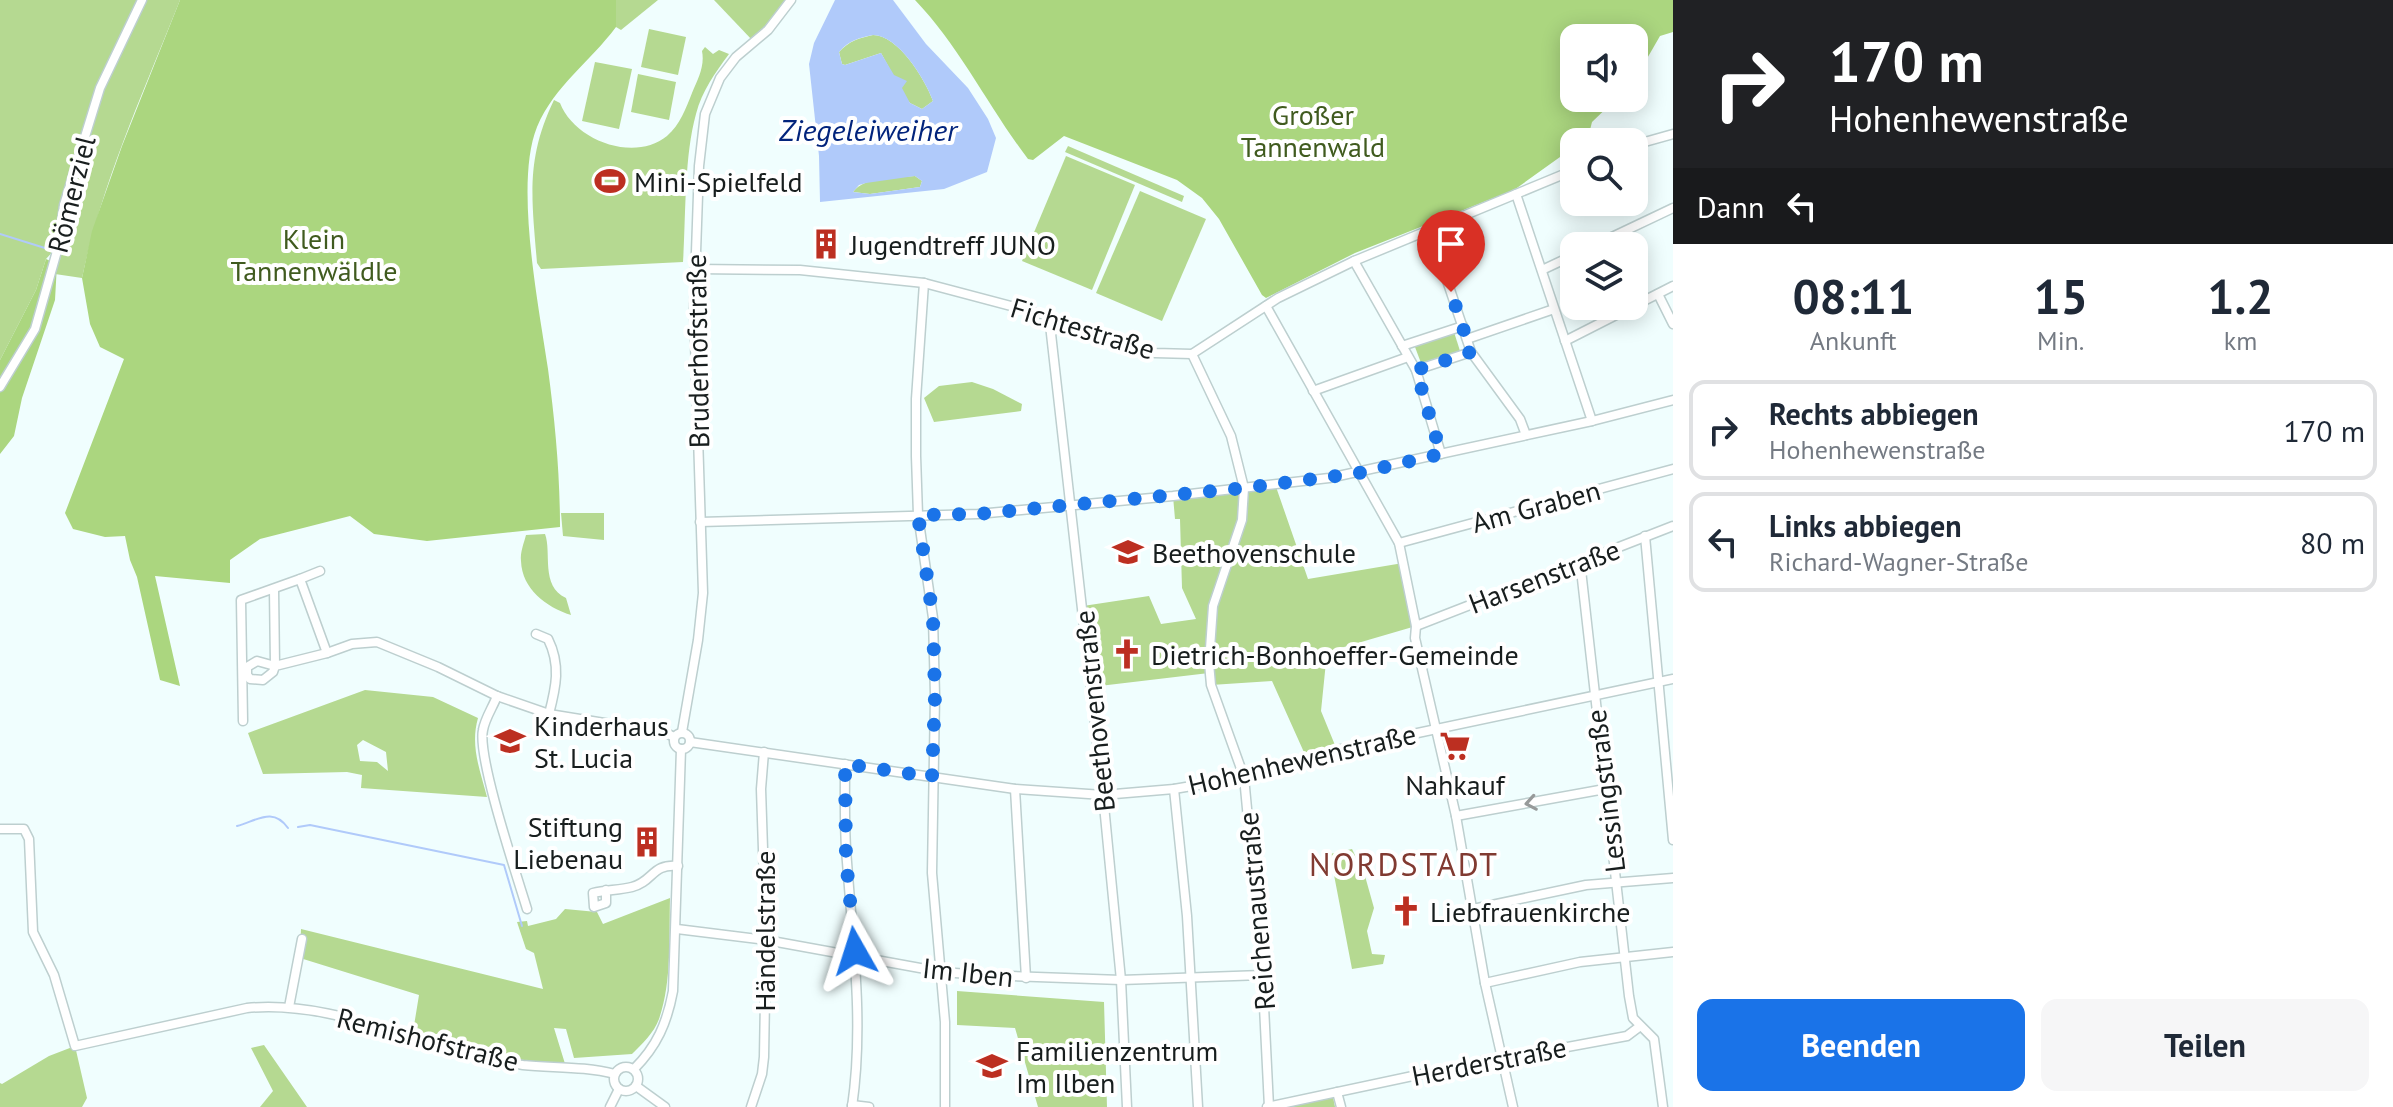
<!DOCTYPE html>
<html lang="de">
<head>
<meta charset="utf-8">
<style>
	:root { --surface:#fff; --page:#f6f6f7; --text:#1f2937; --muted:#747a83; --line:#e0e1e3; --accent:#1a73e8 }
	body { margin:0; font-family:"PT Sans",sans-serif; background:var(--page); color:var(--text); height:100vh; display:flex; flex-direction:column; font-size:30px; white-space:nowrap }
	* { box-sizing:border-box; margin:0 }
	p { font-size:26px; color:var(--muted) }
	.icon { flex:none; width:44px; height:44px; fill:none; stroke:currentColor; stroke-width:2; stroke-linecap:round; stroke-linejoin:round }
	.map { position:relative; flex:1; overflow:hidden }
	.drawer { display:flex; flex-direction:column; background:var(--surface); width:720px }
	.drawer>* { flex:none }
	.banner { background:#202124; color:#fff; overflow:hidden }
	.tools { position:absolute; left:1560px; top:24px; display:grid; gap:16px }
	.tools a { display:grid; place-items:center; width:88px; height:88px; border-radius:16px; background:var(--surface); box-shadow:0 4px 20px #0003; font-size:40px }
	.pin { position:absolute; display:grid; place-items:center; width:68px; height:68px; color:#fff; margin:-82px -34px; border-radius:50% 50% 50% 0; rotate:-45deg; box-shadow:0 0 8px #0007 }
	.pin .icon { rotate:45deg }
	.me { position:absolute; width:88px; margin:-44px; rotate:354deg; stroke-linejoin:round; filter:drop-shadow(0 0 6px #0008) }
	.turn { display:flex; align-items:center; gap:28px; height:168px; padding:0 24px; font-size:36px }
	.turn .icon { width:104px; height:104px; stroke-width:2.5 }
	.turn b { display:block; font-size:56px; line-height:68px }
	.then { display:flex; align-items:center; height:76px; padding:0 24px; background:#0003; gap:16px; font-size:30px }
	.eta { display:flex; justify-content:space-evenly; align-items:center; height:136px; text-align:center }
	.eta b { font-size:48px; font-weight:600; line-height:56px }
	.action { display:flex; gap:16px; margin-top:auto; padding:16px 24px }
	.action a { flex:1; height:92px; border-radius:16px; background:var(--accent); color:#fff; font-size:32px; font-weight:600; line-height:92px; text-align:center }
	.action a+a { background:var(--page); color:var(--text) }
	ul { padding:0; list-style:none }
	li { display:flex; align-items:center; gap:24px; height:100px; margin:0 16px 12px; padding:0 8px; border:4px solid var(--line); border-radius:16px }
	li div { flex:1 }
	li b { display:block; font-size:30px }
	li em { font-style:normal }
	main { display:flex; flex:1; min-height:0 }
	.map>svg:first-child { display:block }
	.green { fill:#b5d991; fill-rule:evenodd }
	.forest { fill:#abd67f }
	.water { fill:#b0cafa; fill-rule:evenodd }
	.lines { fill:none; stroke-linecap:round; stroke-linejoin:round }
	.stream { stroke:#b0cafa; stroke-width:2 }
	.street-casing { stroke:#bdcfcf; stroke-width:11 }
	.street { stroke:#fff; stroke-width:8 }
	.oneway { stroke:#979a9a }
	.route { stroke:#1a73e8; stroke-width:14; stroke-dasharray:0 25.2 }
	.labels { text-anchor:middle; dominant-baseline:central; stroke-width:8; stroke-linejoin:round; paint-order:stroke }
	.park-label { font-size:28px; fill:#405b1f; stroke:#fff }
	.poi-label { font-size:28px; fill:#181e1e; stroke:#fff; text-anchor:start }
	.street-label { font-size:28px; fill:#181e1e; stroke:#fff }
	.water-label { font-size:30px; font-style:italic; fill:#02247c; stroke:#fff }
	.quarter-label { font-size:32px; letter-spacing:2px; fill:#813a31; stroke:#fff }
</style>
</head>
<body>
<main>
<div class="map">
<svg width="1673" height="1107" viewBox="0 0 1673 1107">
	<rect width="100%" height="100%" fill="#f0fefe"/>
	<!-- green -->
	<g class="green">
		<path d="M0,0H180C144,91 102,182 82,278L55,274L58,246L46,259L36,290L0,360Z"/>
		<polygon points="616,0 658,0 621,30 616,27"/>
		<polygon points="714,0 791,0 753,41"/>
		<polygon points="649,29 686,37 678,75 641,67"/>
		<path d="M873,35C898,35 925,79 933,101L922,109L910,103L905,97L881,53L845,65L842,64L839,52C849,41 859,38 873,35Z"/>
		<path d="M705,47L713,54L719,50L729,54C715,73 702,91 696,114C684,157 686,216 683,262L541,269L537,263C532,200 525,160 554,100L560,103C574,140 634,163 667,136C680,125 686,108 692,93C698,79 705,66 702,51Z"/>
		<polygon points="595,62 632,69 619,129 582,121"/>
		<polygon points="638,74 676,82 669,120 631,112"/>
		<polygon points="1068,146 1184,196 1182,202 1065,152"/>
		<polygon points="1066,156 1135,185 1092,290 1022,261"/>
		<path d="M915,176L922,181L920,187L870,194L853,192C865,176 896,178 915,176Z"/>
		<polygon points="1140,191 1206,219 1162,321 1096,293"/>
		<polygon points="1454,332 1460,351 1421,363 1415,347"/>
		<polygon points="972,382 993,389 1022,404 1021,411 934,422 924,398 939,386"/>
		<polygon points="1275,484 1308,579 1403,563 1416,626 1327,652 1321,711 1337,750 1307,759 1272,681 1211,685 1209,673 1091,687 1083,606 1149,596 1161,624 1196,619 1182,588 1180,519 1175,519 1173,496"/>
		<polygon points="561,513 604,513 604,540 563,536"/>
		<path d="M545,534C552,552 540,586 566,598L571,615C546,607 522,589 521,561C520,552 524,543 526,535Z"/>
		<path d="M365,690L433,697L478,718C470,746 480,770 487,797L361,788L362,775L347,772L263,774L248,733ZM363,740L386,752L388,771L377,762L360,761L357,745Z"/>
		<polygon points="1352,849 1365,876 1374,908 1367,931 1372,954 1385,955 1383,964 1352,969 1330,854"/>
		<path d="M670,898C669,936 672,982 659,1019C654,1033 642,1044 632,1054L574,1058L566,1029L554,1028L566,1067L522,1065L412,1038L419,995L300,958L301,929L543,989L534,953L526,949L517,922L527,921L528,926L556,919L565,909L597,912L603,924Z"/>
		<polygon points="957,991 1104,1002 1107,1107 1038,1107 1015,1028 957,1025"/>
		<polygon points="264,1045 307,1107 260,1107 273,1091 251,1048"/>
		<polygon points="75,1046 87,1098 82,1107 0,1107 0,1083 2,1084 49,1056"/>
		<polygon points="1333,1097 1335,1107 1282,1107"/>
	</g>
	<!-- forest -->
	<g class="forest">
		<path d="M180,0H616V27C590,62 555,85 537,127C514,184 539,307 548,369C555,421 560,474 560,527L427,541L374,534L350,516L260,539L230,560V583L155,576L180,686L160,680L137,577L130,560L125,536L105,537L73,529L65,513L124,359L100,347L90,324L82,278L92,231L122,146Z"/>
		<path d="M915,0H1673V32L1660,36L1645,62L1647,65L1634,80V38H1574V98H1617L1592,122L1588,138L1581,142H1574V147L1514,190L1355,253L1266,298L1262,295L1219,219L1202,198L1177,180L1064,136L1033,160L1028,159C989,108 960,47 915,0Z"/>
		<polygon points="46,259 57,264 55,300 22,398 14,436 0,454 0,360 36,290"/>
	</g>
	<!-- water -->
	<path class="water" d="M835,0H893L926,44L968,88L988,119L996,138L987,172L944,189L820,202L819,156L809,64L814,43ZM873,35C898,35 925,79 933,101L922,109L910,103L902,88L907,81L894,75L881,53L845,65L842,64L839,52C849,40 859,38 873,35ZM915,176L922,181L920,187L870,194L853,192L859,185L866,183Z"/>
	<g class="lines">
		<!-- stream -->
		<g class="stream">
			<polyline points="0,234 48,249"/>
			<path d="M237,826C258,820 273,807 288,828"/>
			<polyline points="298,827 310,825 504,865 522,926"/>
		</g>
		<!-- street casing -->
		<g class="street-casing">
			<g id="street">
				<polyline points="1634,145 1673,134"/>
				<polyline points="1516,194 1592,421"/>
				<polyline points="1430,230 1471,352 1520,419 1526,435"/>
				<polyline points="1593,246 1673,208"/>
				<polyline points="1354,261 1416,370 1441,454"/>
				<polyline points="695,269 800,270 924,283 1049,316 1135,349 1155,353 1192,354 1278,298 1354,261 1574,170"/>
				<polyline points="1542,270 1574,255"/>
				<polyline points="924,283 916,399 916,456 918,515 933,618 935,696 932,873 945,1022 945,1107"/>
				<polyline points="1658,294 1673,324"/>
				<polyline points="1266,306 1399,543 1416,626 1415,638 1456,816 1485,983 1513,1107"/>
				<polyline points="1049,316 1103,795 1121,980 1127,1107"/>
				<polyline points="1467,339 1554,309"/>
				<polyline points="1565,341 1673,286"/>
				<polyline points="1402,346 1463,326"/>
				<polyline points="1192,354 1231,436 1244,488 1242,520 1213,606 1209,663 1211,685 1244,777 1262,966 1269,1107"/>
				<polyline points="1416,370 1471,352"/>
				<polyline points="0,387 35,329 59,244 64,205 100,88 142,0"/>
				<polyline points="1313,391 1408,357"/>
				<polyline points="700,522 978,514 1173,496 1329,478 1592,421 1673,400"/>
				<polyline points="1645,536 1673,840"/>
				<polyline points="1399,543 1673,469"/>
				<polyline points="1580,561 1629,996 1633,1018 1654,1039 1663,1107"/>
				<polyline points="300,579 320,571"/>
				<polyline points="274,589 275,666"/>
				<polyline points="1416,626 1673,526"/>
				<path d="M536,634L548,639C561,665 556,687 549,714"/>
				<polyline points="275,666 273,672 263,680 250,679 247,675 247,667 257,661 275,666 327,653 352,644 377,642 438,667 497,696 549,714 666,733 674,737"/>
				<path d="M497,696C493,707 485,718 483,730C477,757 517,876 527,909"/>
				<polyline points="243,721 241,600 300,579 327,653"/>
				<polyline points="682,732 698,640 703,593 694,310 699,166 705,114 720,78 736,57 768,30 791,0"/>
				<circle cx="682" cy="741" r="8"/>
				<polyline points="690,742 1015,789 1103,795 1174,789 1244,777 1337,750 1673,679"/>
				<path d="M845,764C845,797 844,830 847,862C853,944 864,1025 852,1107"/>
				<polyline points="1015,789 1026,978"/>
				<polyline points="1174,789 1187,916 1198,1107"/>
				<polyline points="1456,816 1605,789"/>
				<path d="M0,829H24L29,839L33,932L54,975L75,1046L247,1008C327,1000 404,1039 481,1056C494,1059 509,1063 523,1065C553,1068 584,1066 615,1074"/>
				<path d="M606,890V903L594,907L593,893C606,890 620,890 632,887C653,882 652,863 678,866"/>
				<polyline points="1473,909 1586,885 1673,878"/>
				<polyline points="677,929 766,940 942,972 982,975 1121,980 1262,975"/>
				<polyline points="1485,983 1580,962 1673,952"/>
				<polyline points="289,1007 302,939"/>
				<circle cx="626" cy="1079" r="12"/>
				<path d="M634,1069C657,1046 667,1023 673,991L681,749"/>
				<polyline points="636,1086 665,1107"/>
				<polyline points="1337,1092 1341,1107"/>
				<polyline points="852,1105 869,1107"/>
				<polyline points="610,1107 619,1089"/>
				<polyline points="751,1107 762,1074 764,1057 766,940 761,789 764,752"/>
				<polyline points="1267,1107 1502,1057 1513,1057 1627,1036 1639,1027"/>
			</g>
		</g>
		<!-- street -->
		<use href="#street" class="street"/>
	</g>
	<!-- one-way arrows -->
	<defs><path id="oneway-chevron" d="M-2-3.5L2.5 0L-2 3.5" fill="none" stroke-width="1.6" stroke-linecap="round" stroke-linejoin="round" transform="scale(2)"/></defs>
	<use class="oneway" href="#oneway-chevron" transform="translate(1531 803) rotate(170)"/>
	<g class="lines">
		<!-- route -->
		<polyline class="route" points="855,951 846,859 845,764 932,777 935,696 933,618 918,515 978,514 1244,488 1359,473 1441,454 1416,370 1471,352 1451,292"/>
	</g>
	<!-- icons -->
	<defs>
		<g id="stadium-bare" transform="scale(2.4)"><path d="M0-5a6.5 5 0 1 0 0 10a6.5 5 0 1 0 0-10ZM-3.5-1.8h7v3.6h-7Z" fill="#bc2f21" stroke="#fff" stroke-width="2.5" paint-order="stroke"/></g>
		<g id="building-bare" transform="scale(2.4)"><path d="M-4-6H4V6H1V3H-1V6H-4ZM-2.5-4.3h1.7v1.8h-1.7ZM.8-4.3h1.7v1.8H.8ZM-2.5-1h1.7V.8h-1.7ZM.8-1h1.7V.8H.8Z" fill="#bc2f21" stroke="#fff" stroke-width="2.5" paint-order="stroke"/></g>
		<g id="school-bare" transform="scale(2.4)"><path d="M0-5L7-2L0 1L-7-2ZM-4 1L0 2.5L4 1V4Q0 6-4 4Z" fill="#bc2f21" stroke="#fff" stroke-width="2.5" paint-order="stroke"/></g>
		<g id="church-bare" transform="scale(2.4)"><path d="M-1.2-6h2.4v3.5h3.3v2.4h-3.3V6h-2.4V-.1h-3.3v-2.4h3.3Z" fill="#bc2f21" stroke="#fff" stroke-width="2.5" paint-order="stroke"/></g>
		<g id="supermarket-bare" transform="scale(2.4)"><path d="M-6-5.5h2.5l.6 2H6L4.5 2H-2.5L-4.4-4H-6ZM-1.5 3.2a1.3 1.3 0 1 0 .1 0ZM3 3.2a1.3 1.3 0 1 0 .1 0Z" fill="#bc2f21" stroke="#fff" stroke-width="2.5" paint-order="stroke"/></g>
	</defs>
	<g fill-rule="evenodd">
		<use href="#stadium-bare" x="610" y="181"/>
		<use href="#building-bare" x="826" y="244"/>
		<use href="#school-bare" x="1128" y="552"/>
		<use href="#church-bare" x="1127" y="654"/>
		<use href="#school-bare" x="510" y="741"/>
		<use href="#supermarket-bare" x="1455" y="746"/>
		<use href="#building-bare" x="647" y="842"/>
		<use href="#church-bare" x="1406" y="911"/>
		<use href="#school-bare" x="992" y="1066"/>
	</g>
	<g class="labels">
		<!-- park labels -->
		<g class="park-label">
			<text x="1313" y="114">Großer<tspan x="1313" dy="32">Tannenwald</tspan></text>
			<text x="314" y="238">Klein<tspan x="314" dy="32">Tannenwäldle</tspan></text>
		</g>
		<!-- poi labels -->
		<g class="poi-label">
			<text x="634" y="181">Mini-Spielfeld</text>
			<text x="850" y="244">Jugendtreff JUNO</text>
			<text x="1152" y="552">Beethovenschule</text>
			<text x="1151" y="654">Dietrich-Bonhoeffer-Gemeinde</text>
			<text x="534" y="725">Kinderhaus<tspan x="534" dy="32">St. Lucia</tspan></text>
			<text x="1455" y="784" text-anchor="middle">Nahkauf</text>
			<text x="623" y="826" text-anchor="end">Stiftung<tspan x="623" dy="32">Liebenau</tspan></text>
			<text x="1430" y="911">Liebfrauenkirche</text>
			<text x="1016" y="1050">Familienzentrum<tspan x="1016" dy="32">Im Ilben</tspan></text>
		</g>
		<!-- street labels -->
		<g class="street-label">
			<text transform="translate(71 194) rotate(-76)">Römerziel</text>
			<text transform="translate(1083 328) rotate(17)">Fichtestraße</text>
			<text transform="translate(697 351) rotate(-91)">Bruderhofstraße</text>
			<text transform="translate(1536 506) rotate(-15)">Am Graben</text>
			<text transform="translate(1544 576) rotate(-21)">Harsenstraße</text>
			<text transform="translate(1094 711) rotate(-96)">Beethovenstraße</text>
			<text transform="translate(1302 759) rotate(-13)">Hohenhewenstraße</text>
			<text transform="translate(1605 791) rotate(-97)">Lessingstraße</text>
			<text transform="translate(1256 911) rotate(-95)">Reichenaustraße</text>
			<text transform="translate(764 931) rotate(-90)">Händelstraße</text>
			<text transform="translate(968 972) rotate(6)">Im Iben</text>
			<text transform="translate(428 1039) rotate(14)">Remishofstraße</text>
			<text transform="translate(1489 1061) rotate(-11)">Herderstraße</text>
		</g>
		<!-- water labels -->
		<g class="water-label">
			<text x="868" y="129">Ziegeleiweiher</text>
		</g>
		<!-- quarter labels -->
		<g class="quarter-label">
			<text x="1404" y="864">NORDSTADT</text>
		</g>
	</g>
</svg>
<div class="tools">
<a><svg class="icon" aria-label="sound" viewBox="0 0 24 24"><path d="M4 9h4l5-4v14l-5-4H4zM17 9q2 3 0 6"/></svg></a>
<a><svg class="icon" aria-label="search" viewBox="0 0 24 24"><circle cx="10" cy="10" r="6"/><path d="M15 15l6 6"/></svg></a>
<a><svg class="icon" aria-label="layers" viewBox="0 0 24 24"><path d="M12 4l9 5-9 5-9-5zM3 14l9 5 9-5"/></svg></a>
</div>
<div class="pin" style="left:1451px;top:292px;background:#d93025"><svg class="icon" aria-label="arrive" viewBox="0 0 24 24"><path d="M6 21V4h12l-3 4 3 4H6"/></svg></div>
<svg class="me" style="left:855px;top:951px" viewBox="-20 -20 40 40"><path d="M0-17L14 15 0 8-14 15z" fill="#1a73e8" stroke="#fff" stroke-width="4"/></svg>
</div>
<section class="drawer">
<div class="banner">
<div class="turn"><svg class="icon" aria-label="right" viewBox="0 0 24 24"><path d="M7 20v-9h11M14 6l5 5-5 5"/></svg><div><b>170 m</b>Hohenhewenstraße</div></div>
<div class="then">Dann<svg class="icon" aria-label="left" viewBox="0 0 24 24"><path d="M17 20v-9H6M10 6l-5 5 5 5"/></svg></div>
</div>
<div class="eta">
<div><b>08:11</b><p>Ankunft</p></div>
<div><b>15</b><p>Min.</p></div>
<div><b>1.2</b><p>km</p></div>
</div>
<ul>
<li><svg class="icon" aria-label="right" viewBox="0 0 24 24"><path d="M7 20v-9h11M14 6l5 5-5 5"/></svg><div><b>Rechts abbiegen</b><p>Hohenhewenstraße</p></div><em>170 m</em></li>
<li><svg class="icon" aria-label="left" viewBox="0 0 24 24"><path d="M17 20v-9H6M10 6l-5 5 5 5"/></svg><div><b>Links abbiegen</b><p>Richard-Wagner-Straße</p></div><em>80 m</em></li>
</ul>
<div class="action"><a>Beenden</a><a>Teilen</a></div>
</section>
</main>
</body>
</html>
